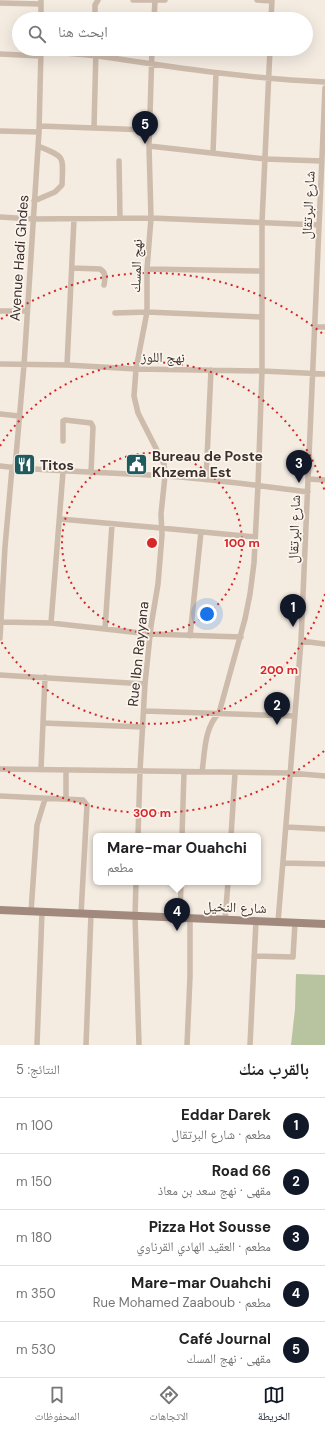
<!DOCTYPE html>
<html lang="ar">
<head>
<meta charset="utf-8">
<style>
  :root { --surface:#fff; --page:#f2f2f2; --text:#222; --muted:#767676; --line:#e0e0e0; --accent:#111827 }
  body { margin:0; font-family:"DM Sans","Noto Naskh Arabic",sans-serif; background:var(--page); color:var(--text); direction:rtl }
  .you { position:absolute; left:207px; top:614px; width:14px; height:14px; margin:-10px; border:3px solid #fff; border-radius:50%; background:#1a73e8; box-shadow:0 0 0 6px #1a73e833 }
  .badge { display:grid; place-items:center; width:26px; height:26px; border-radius:50%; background:var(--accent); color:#fff; font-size:13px; font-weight:700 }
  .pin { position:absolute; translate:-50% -33px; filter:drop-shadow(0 1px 2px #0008) }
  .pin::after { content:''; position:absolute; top:21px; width:14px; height:12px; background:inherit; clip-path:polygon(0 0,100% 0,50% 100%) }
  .popup { position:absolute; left:93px; top:833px; width:168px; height:52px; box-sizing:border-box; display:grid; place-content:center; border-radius:6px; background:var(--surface); filter:drop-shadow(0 1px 3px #0005); font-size:13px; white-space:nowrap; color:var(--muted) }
  .popup b { font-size:15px; color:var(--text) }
  .popup::after { content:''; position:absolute; left:50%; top:100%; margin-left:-8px; border:8px solid transparent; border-top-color:var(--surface) }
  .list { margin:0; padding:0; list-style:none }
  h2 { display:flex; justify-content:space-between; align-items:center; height:52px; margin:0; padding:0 16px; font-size:17px }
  h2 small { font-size:13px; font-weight:400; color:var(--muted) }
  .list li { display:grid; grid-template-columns:26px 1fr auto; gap:12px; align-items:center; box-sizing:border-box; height:56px; padding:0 16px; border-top:1px solid var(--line) }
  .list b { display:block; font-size:15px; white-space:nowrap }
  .list p { margin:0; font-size:13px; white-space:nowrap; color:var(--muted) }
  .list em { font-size:13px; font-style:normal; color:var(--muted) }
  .icon { flex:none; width:22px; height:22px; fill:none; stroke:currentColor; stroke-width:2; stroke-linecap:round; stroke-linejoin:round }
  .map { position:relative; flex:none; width:325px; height:1045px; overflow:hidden; direction:ltr }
  .search { position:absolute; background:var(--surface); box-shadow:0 4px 16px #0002; left:12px; right:12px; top:12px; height:44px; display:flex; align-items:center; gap:10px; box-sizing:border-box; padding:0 14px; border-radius:22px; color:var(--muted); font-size:15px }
  .sheet { height:332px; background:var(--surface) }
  nav { display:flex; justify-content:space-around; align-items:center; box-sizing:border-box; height:56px; border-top:1px solid var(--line); background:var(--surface); font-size:11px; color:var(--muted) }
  nav a { display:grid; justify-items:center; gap:2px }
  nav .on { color:var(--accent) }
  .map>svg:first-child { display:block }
  .green { fill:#b8c4a0 }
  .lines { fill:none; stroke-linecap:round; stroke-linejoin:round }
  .street { stroke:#cdbbac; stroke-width:5.5 }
  .secondary { stroke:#a18a7d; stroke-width:8 }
  .ring { fill:none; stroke:#d62828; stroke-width:2; stroke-dasharray:2 4 }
  .labels { text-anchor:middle; stroke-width:3.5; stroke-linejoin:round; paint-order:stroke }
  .street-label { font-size:14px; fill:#3b302b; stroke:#fbf5ee }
  .poi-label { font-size:14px; font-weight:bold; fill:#3b302b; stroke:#fbf5ee; text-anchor:start }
  .centre { fill:#d62828; stroke:#fbf5ee; stroke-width:2 }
  .ring-label { font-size:12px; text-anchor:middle; font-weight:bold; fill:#d62828; stroke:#fbf5ee; stroke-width:3.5; stroke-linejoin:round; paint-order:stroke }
</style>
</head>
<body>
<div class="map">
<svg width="325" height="1045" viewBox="0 0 325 1045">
  <rect width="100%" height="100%" fill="#f4ebe1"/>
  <path class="green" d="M296,974L325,975V1045H291L295,1009Z"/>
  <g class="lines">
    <path class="street" d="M133,0H165
      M257,0L272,1
      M0,3L41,4
      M41,19V0
      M95,19V5L98,0
      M154,19L155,0
      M271,19L272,0
      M41,50C60,53 79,54 98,56C174,67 249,79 325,82
      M0,54L41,56
      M39,126L149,130
      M94,128L96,49
      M0,131L39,132
      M149,146L265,159L322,161
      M213,153L216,73
      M119,161L120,217
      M34,201L55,192L62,185C63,155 66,158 38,146
      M0,217L33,219L151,218L319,225
      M72,268L100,269C107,273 105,279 104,285
      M147,269L261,271
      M0,311H27
      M115,313L147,312L261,317
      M315,327H325
      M0,364L67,365L136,369L262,371L325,374
      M67,365L74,219
      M0,414L19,416
      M63,441V421L65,420L91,423L93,427L91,473
      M0,466C55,472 110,472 165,476C213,479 260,486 308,492
      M15,468L24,365L39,132L41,49
      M308,479L325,480
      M206,480L211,370
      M60,519L161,528L255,537
      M0,622L51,623L150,634L241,637
      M51,623L63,472
      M105,629L112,524
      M190,636L201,532
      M0,638L5,547L12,468
      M301,641L325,644
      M0,675L145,684
      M144,711L295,716
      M43,723L143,727
      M0,769L290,773L325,776
      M41,769L45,677
      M66,770V799
      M202,772C205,752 204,728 219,713L245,619L250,594L254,563L258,485L262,371V222L270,49
      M0,796L83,800L87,805L81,914
      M286,827L325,829
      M138,836L140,771L145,684L151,626L158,584L162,535L161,514L165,476L164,464L138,413L134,396L136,369L147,312V269L151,218L149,146L152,49
      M182,836L184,772
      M231,836L235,773
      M283,863L325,864
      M136,882L135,916L139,1045
      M31,912L37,825L45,799
      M180,918L181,882
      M225,920L228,882
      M278,922L301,641L325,88
      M254,956L293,957L295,923
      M37,1045L42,912
      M86,1045L91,914
      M187,1045L190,977V918
      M250,1045L256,921"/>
    <path class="secondary" d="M0,910L325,924"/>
  </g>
  <g class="ring">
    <circle cx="152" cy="543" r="90"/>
    <path d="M325 594A180 180 0 0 1 0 640M0 446A180 180 0 0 1 325 492"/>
    <path d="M324 751A270 270 0 0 1 1 767M1 319A270 270 0 0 1 324 335"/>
  </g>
  <defs>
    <symbol id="civic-square" viewBox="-11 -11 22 22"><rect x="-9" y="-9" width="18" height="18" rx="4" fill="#1f5a5e" stroke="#fbf5ee"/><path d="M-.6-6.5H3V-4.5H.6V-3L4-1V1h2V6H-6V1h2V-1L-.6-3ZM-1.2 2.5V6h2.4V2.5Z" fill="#fff"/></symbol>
    <symbol id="restaurant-square" viewBox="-11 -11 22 22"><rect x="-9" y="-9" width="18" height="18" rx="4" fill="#1f5a5e" stroke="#fbf5ee"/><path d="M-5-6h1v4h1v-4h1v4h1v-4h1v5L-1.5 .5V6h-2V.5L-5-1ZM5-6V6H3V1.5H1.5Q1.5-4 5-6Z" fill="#fff"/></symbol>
  </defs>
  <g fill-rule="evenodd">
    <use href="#civic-square" x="124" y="452" width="25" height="25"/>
    <use href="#restaurant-square" x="12" y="452" width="25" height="25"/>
  </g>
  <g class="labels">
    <g class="street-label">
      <text transform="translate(308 205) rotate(-87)" y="5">شارع البرتقال</text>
      <text transform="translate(19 258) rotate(-86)" y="5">Avenue Hadi Ghdes</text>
      <text transform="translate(136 266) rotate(-88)" y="5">نهج المسك</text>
      <text transform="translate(163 357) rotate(1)" y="5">نهج اللوز</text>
      <text transform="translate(294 529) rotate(-88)" y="5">شارع البرتقال</text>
      <text transform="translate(138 654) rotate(-84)" y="5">Rue Ibn Rayyana</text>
      <text transform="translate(235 907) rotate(2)" y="5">شارع النخيل</text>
    </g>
    <g class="poi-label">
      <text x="152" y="461">Bureau de Poste<tspan x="152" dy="16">Khzema Est</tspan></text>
      <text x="40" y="470">Titos</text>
    </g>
  </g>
  <circle cx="152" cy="543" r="6" class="centre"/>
  <g class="ring-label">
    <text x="242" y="547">100 m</text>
    <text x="279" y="674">200 m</text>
    <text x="152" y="817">300 m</text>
  </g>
</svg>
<div class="you"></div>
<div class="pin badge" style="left:293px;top:627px">1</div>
<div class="pin badge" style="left:277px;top:725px">2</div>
<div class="pin badge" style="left:299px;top:483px">3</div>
<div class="pin badge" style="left:177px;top:931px">4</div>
<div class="popup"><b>Mare-mar Ouahchi</b>مطعم</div>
<div class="pin badge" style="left:145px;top:144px">5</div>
<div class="search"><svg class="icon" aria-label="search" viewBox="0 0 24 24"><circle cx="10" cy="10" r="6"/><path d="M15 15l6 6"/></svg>ابحث هنا</div>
</div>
<section class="sheet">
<h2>بالقرب منك<small>النتائج: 5</small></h2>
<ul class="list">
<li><span class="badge">1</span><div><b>Eddar Darek</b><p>مطعم · شارع البرتقال</p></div><em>100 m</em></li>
<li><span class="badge">2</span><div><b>Road 66</b><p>مقهى · نهج سعد بن معاذ</p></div><em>150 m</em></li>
<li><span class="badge">3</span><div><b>Pizza Hot Sousse</b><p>مطعم · العقيد الهادي القرناوي</p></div><em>180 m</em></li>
<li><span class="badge">4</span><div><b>Mare-mar Ouahchi</b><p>مطعم · Rue Mohamed Zaaboub</p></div><em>350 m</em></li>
<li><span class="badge">5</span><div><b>Café Journal</b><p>مقهى · نهج المسك</p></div><em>530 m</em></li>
</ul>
</section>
<nav>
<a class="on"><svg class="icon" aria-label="map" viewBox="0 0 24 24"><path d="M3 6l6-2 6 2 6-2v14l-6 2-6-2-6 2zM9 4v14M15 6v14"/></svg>الخريطة</a>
<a><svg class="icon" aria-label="directions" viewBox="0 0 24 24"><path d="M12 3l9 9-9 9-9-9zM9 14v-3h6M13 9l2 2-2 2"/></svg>الاتجاهات</a>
<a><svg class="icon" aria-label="saved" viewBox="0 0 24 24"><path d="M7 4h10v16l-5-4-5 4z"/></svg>المحفوظات</a>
</nav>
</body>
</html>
